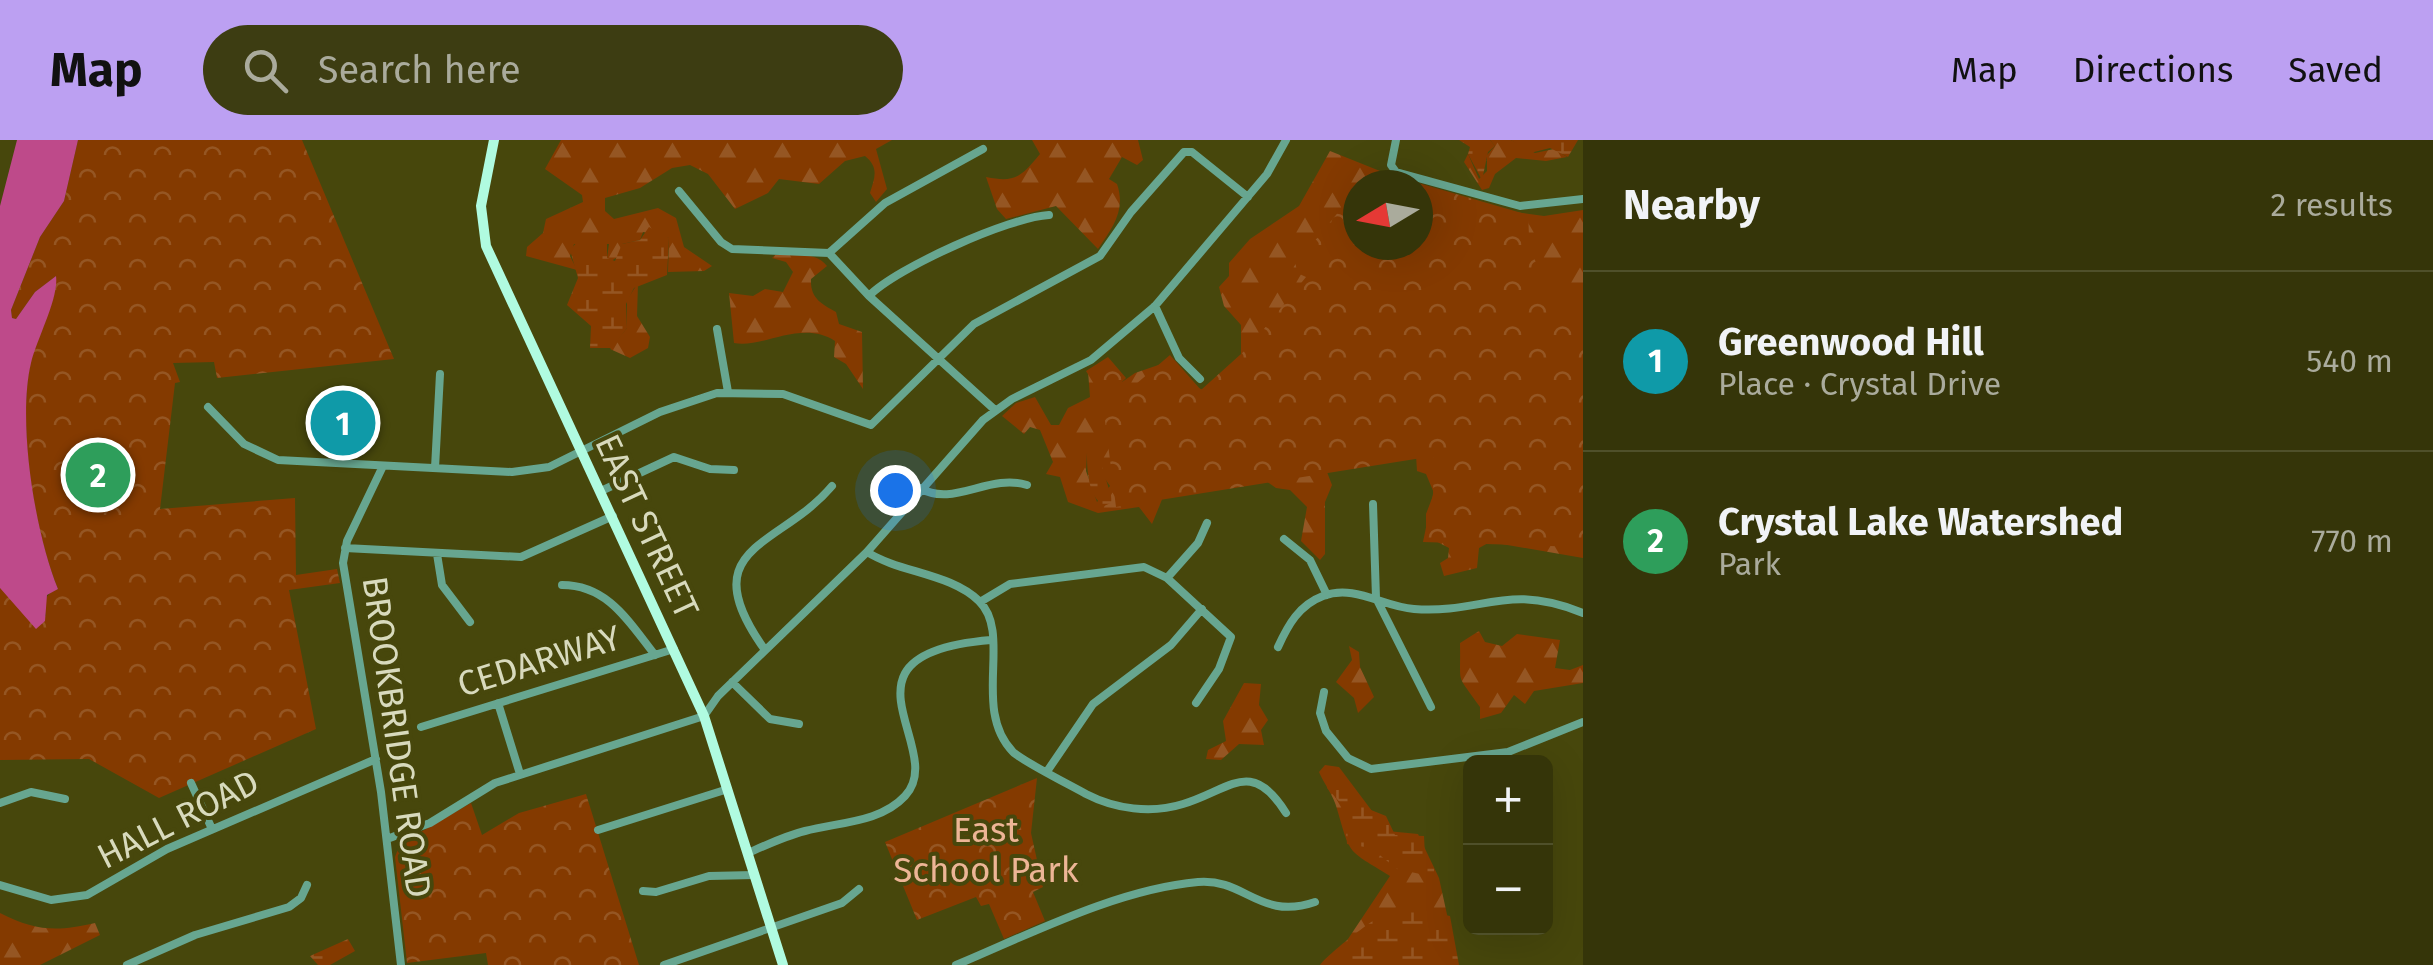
<!DOCTYPE html>
<html lang="en">
<head>
<meta charset="utf-8">
<style>
  :root { --surface:#353509; --page:#3d3d12; --text:#f1f3f6; --muted:#aaab9c; --line:#4f502a; --accent:#bca0f2 }
  body { margin:0; font-family:"Fira Sans",sans-serif; background:var(--page); color:var(--text) }
  .controls { position:absolute; right:30px; bottom:30px; display:grid; overflow:hidden; border-radius:15px; box-shadow:0 10px 40px #0002 }
  .controls button { width:90px; height:90px; display:grid; place-items:center; padding:0; border:0; border-bottom:2px solid var(--line); background:var(--surface); color:var(--text); font:50px sans-serif }
  .compass { position:absolute; left:1343px; top:30px; width:90px; height:90px; border-radius:50%; background:var(--surface); box-shadow:0 10px 40px #0002; rotate:260deg }
  .you { position:absolute; left:895px; top:350px; width:35px; height:35px; margin:-25px; border:8px solid #fff; border-radius:50%; background:#1a73e8; box-shadow:0 0 0 15px #1a73e833 }
  .badge { display:grid; place-items:center; width:65px; height:65px; border-radius:50%; background:var(--accent); color:#fff; font-size:32px; font-weight:700 }
  .pin { position:absolute; translate:-50% -50%; border:5px solid #fff; box-shadow:0 2px 10px #0006 }
  .list { margin:0; padding:0; list-style:none }
  h2 { display:flex; justify-content:space-between; align-items:center; height:130px; margin:0; padding:0 40px; font-size:42px }
  h2 small { font-size:32px; font-weight:400; color:var(--muted) }
  .list li { display:grid; grid-template-columns:65px 1fr auto; gap:30px; align-items:center; box-sizing:border-box; height:180px; padding:0 40px; border-top:2px solid var(--line) }
  .list b { display:block; font-size:38px; white-space:nowrap }
  .list p { margin:0; font-size:32px; white-space:nowrap; color:var(--muted) }
  .list em { font-size:32px; font-style:normal; color:var(--muted) }
  .icon { flex:none; width:55px; height:55px; fill:none; stroke:currentColor; stroke-width:2; stroke-linecap:round; stroke-linejoin:round }
  .map { position:relative; flex:none; width:1583px; height:825px; overflow:hidden }
  header { display:flex; align-items:center; gap:60px; box-sizing:border-box; height:140px; padding:0 50px; background:var(--accent); color:#111 }
  header strong { font-size:48px }
  nav { display:flex; gap:55px; margin-inline-start:auto; font-size:35px }
  .search { width:700px; height:90px; background:var(--page); display:flex; align-items:center; gap:25px; box-sizing:border-box; padding:0 35px; border-radius:55px; color:var(--muted); font-size:38px }
  main { display:flex }
  aside { flex:1; background:var(--surface) }
  .map>svg:first-child { display:block }
  .forest { fill:url(#forest-firs); fill-rule:evenodd }
  .wetland { fill:url(#wetland-marsh) }
  .park { fill:url(#park-crowns) }
  .water { fill:#be4a8a }
  .lines { fill:none; stroke-linecap:round; stroke-linejoin:round }
  .minor { stroke:#67a690; stroke-width:8 }
  .major { stroke:#b0fbe0; stroke-width:10 }
  .labels { text-anchor:middle; stroke-width:8; stroke-linejoin:round; paint-order:stroke }
  .street-label { font-size:35px; fill:#d8dabd; stroke:#47470c }
  .park-label { font-size:35px; fill:#edb596; stroke:#47470c }
</style>
</head>
<body>
<header>
<strong>Map</strong>
<div class="search"><svg class="icon" aria-label="search" viewBox="0 0 24 24"><circle cx="10" cy="10" r="6"/><path d="M15 15l6 6"/></svg>Search here</div>
<nav><a>Map</a><a>Directions</a><a>Saved</a></nav>
</header>
<main>
<div class="map">
<svg width="1583" height="825" viewBox="0 0 1583 825">
  <defs>
    <pattern id="forest-firs" width="22" height="20" patternUnits="userSpaceOnUse" patternTransform="scale(2.5)"><rect width="22" height="20" fill="#843a00"/><path d="M5 1l3.5 6h-7zM16 11l3.5 6h-7z" fill="#955623"/></pattern>
    <pattern id="wetland-marsh" width="20" height="14" patternUnits="userSpaceOnUse" patternTransform="scale(2.5)"><rect width="20" height="14" fill="#843a00"/><path d="M1 5h8M5 5V1M11 12h8M15 12V8" fill="none" stroke="#955623"/></pattern>
    <pattern id="park-crowns" width="20" height="18" patternUnits="userSpaceOnUse" patternTransform="scale(2.5)"><rect width="20" height="18" fill="#843a00"/><path d="M2 6a3 3 0 1 1 6 0M12 15a3 3 0 1 1 6 0" fill="none" stroke="#955623"/></pattern>
  </defs>
  <rect width="100%" height="100%" fill="#47470c"/>
  <path class="forest" d="M561,0H892L876,9L887,49L876,62L870,53C874,39 880,28 865,16L845,21L819,44L779,39L768,53L735,69L708,34L690,25L672,28L640,48L605,58V71L614,79L658,68L676,78L684,107L712,126L704,131L668,132L669,98L643,92L640,100L622,104L621,115L611,121L607,118L609,104H574L570,116L577,130L526,116L527,107L543,93L546,79L583,62L582,55L545,29Z
    M1032,0H1138L1143,20L1137,25L1122,17L1109,39L1117,44C1126,70 1113,87 1098,109L1056,66L1006,79L997,69L986,37C1015,43 1021,37 1040,14Z
    M1490,0H1511L1535,13L1554,9L1567,17L1546,21L1516,18L1495,34L1489,48L1482,50L1464,22L1468,14L1479,39L1487,31V15L1495,6Z
    M1330,11L1415,45H1358V105H1418L1508,71L1544,76L1583,70V418L1490,402L1479,408L1477,428L1444,436L1440,423L1448,418L1449,408L1426,396V374L1434,353L1426,334L1417,331L1416,315L1327,332L1332,345L1325,362V414L1320,420L1301,401L1307,367L1290,350L1276,348L1262,338L1163,357L1152,384L1139,367L1098,373L1068,362L1060,337L1046,334L1053,322L1040,290L1030,287L1024,294L1002,276L1016,263L1035,257L1051,285H1059L1068,268L1090,257L1088,231L1122,242L1135,233L1173,220L1198,248L1207,251L1241,217V185L1224,166L1219,147L1229,136V123L1250,99L1299,66ZM1087,313L1110,346L1097,362L1086,331Z
    M775,115C792,113 817,112 827,126L811,139C810,158 821,164 836,172L839,184L862,192L863,249L846,224L834,217L835,201C801,179 762,209 734,203L729,153L753,156L765,149L783,152L793,132L786,122L772,118Z
    M638,143L637,176L650,197L648,208L630,218L610,209L627,188V160Z
    M1479,491L1485,502L1502,506L1517,494L1560,500L1555,528L1570,530L1583,525V543L1534,551L1525,564L1514,555L1501,573L1480,579V567C1455,531 1461,548 1460,503Z
    M1349,506L1359,512L1360,527L1374,557L1358,573L1354,558L1336,542L1352,520Z
    M1244,543L1261,544L1259,565L1268,580L1261,590L1264,605L1239,604L1221,620L1206,619L1208,610L1226,601L1223,581Z
    M1325,625L1339,627L1387,691L1418,694L1439,738L1448,779L1334,820L1390,736C1347,709 1351,717 1337,669C1334,656 1324,644 1319,632Z
    M0,773C35,791 57,792 95,783L100,795L40,825H0Z"/>
  <path class="wetland" d="M1459,0H1490L1495,6L1488,12L1482,40L1468,14L1470,7Z
    M1511,0H1578L1568,17L1550,8L1530,13Z
    M649,87L669,98L667,135L634,148L626,164L627,188L612,208H590L591,186L567,165L578,138L570,110L577,102L607,103V118L615,121L622,104L640,100Z
    M1087,313L1098,314L1113,362L1104,366C1088,356 1087,331 1087,313Z
    M1330,634L1348,640L1366,668L1386,676L1395,695L1424,696L1425,716L1434,728V737L1397,729L1371,708L1347,704L1344,667L1327,648Z
    M1401,766L1450,776L1459,825H1320C1330,812 1384,769 1401,766Z
    M348,799L355,811L330,825H318L310,816Z"/>
  <path class="park" d="M78,0H302L394,219L217,238L214,222L173,223L180,242L175,243L160,369L295,358L296,435L337,429L340,443L289,450L316,589L159,658L89,619L0,620V448L46,476C43,463 44,454 58,449C34,390 18,288 30,225C36,198 57,163 56,136L35,152L16,179L12,178L11,170L40,97L64,61Z
    M1370,29L1529,75C1525,120 1548,152 1583,177V407L1423,402L1433,354L1434,316L1116,367L1102,257L1086,231L1108,217L1126,238L1118,246L1129,250L1170,215L1201,250L1251,205L1306,137L1291,130L1358,48V105H1418V45H1360Z
    M1037,638L1031,693L1043,747L1033,752L1045,781L1004,799L989,764L981,766L976,757L917,780L885,702Z
    M586,654L639,825H488L486,813L407,823L395,717L400,704L471,663L482,695L519,673Z"/>
  <path class="water" d="M17,0H78L64,61L40,97L11,170L12,178L16,179L35,152L56,136C59,158 37,198 31,223C17,282 35,393 58,449L47,455L45,481L36,489L0,448V66Z"/>
  <g class="lines">
    <path class="minor" d="M1396,0L1391,25L1396,32L1520,66L1583,59
      M679,51L721,102L732,109L829,113
      M829,113L869,156L995,270
      M829,113L885,63L983,9
      M869,156C896,128 1010,77 1049,75
      M1155,166L1179,218L1200,239
      M717,189L728,252
      M208,267L244,304L278,320L512,332L549,327L660,272L717,253L783,254L871,285L974,184L1100,116L1131,72L1184,12H1192L1248,57
      M383,326L347,401L343,423L381,652L401,825
      M435,328L440,234
      M920,348C953,368 989,333 1027,345
      M601,351L674,317L710,329L734,330
      M1373,364L1376,458L1431,567
      M1284,399L1310,420L1327,455
      M345,408L521,417L613,376
      M867,412C900,433 950,433 979,461C1013,494 971,569 1013,612C1022,621 1072,646 1086,654C1115,669 1151,674 1183,664C1230,650 1251,617 1286,673
      M437,414L442,445L470,482
      M1167,438L1198,403L1207,383
      M562,445C608,445 629,482 655,515
      M980,462L1010,444L1144,427L1167,438L1231,497L1219,529L1196,563
      M1278,507C1288,485 1299,465 1323,456C1355,444 1383,467 1414,469C1483,474 1506,442 1583,473
      M765,510C690,405 780,408 832,346
      M732,542L770,579L799,584
      M1324,552L1320,573L1326,591L1348,618L1371,629L1508,612L1583,582
      M498,563L520,634
      M421,587L674,509
      M1048,630L1093,564L1171,505L1202,469
      M191,643L212,689
      M0,663L31,652L65,659
      M598,690L728,649
      M387,699L430,683L495,643L704,576L718,556L867,412L983,280L1012,259L1091,220L1155,166L1267,34L1286,0
      M748,713C766,705 785,696 805,691C838,682 880,683 905,656C950,609 822,514 991,500
      M0,745L51,760L87,755L167,709L376,619
      M643,751L656,752L709,736L754,735
      M127,825L195,795L289,767L301,758L307,745
      M664,825L842,763L859,749
      M956,825C1030,794 1118,749 1198,742C1245,738 1260,781 1315,762"/>
    <path class="major" d="M494,0L481,66L486,106L704,576L783,825"/>
  </g>
  <g class="labels">
    <g class="street-label">
      <text transform="translate(647 386) rotate(65)" y="12">EAST STREET</text>
      <text transform="translate(539 521) rotate(-17)" y="12">CEDARWAY</text>
      <text transform="translate(397 597) rotate(82)" y="12">BROOKBRIDGE ROAD</text>
      <text transform="translate(178 679) rotate(-27)" y="12">HALL ROAD</text>
    </g>
    <g class="park-label">
      <text x="986" y="702">East<tspan x="986" dy="40">School Park</tspan></text>
    </g>
  </g>
</svg>
<div class="controls">
<button>+</button>
<button>−</button>
</div>
<svg class="compass" viewBox="-18 -18 36 36"><path d="M0-13l5 13h-10z" fill="#e53935"/><path d="M0 13l5-13h-10z" fill="#aaab9c"/></svg>
<div class="you"></div>
<div class="pin badge" style="left:343px;top:283px;background:#0f9aa8">1</div>
<div class="pin badge" style="left:98px;top:335px;background:#2e9e5b">2</div>
</div>
<aside>
<h2>Nearby<small>2 results</small></h2>
<ul class="list">
<li><span class="badge" style="background:#0f9aa8">1</span><div><b>Greenwood Hill</b><p>Place · Crystal Drive</p></div><em>540 m</em></li>
<li><span class="badge" style="background:#2e9e5b">2</span><div><b>Crystal Lake Watershed</b><p>Park</p></div><em>770 m</em></li>
</ul>
</aside>
</main>
</body>
</html>
